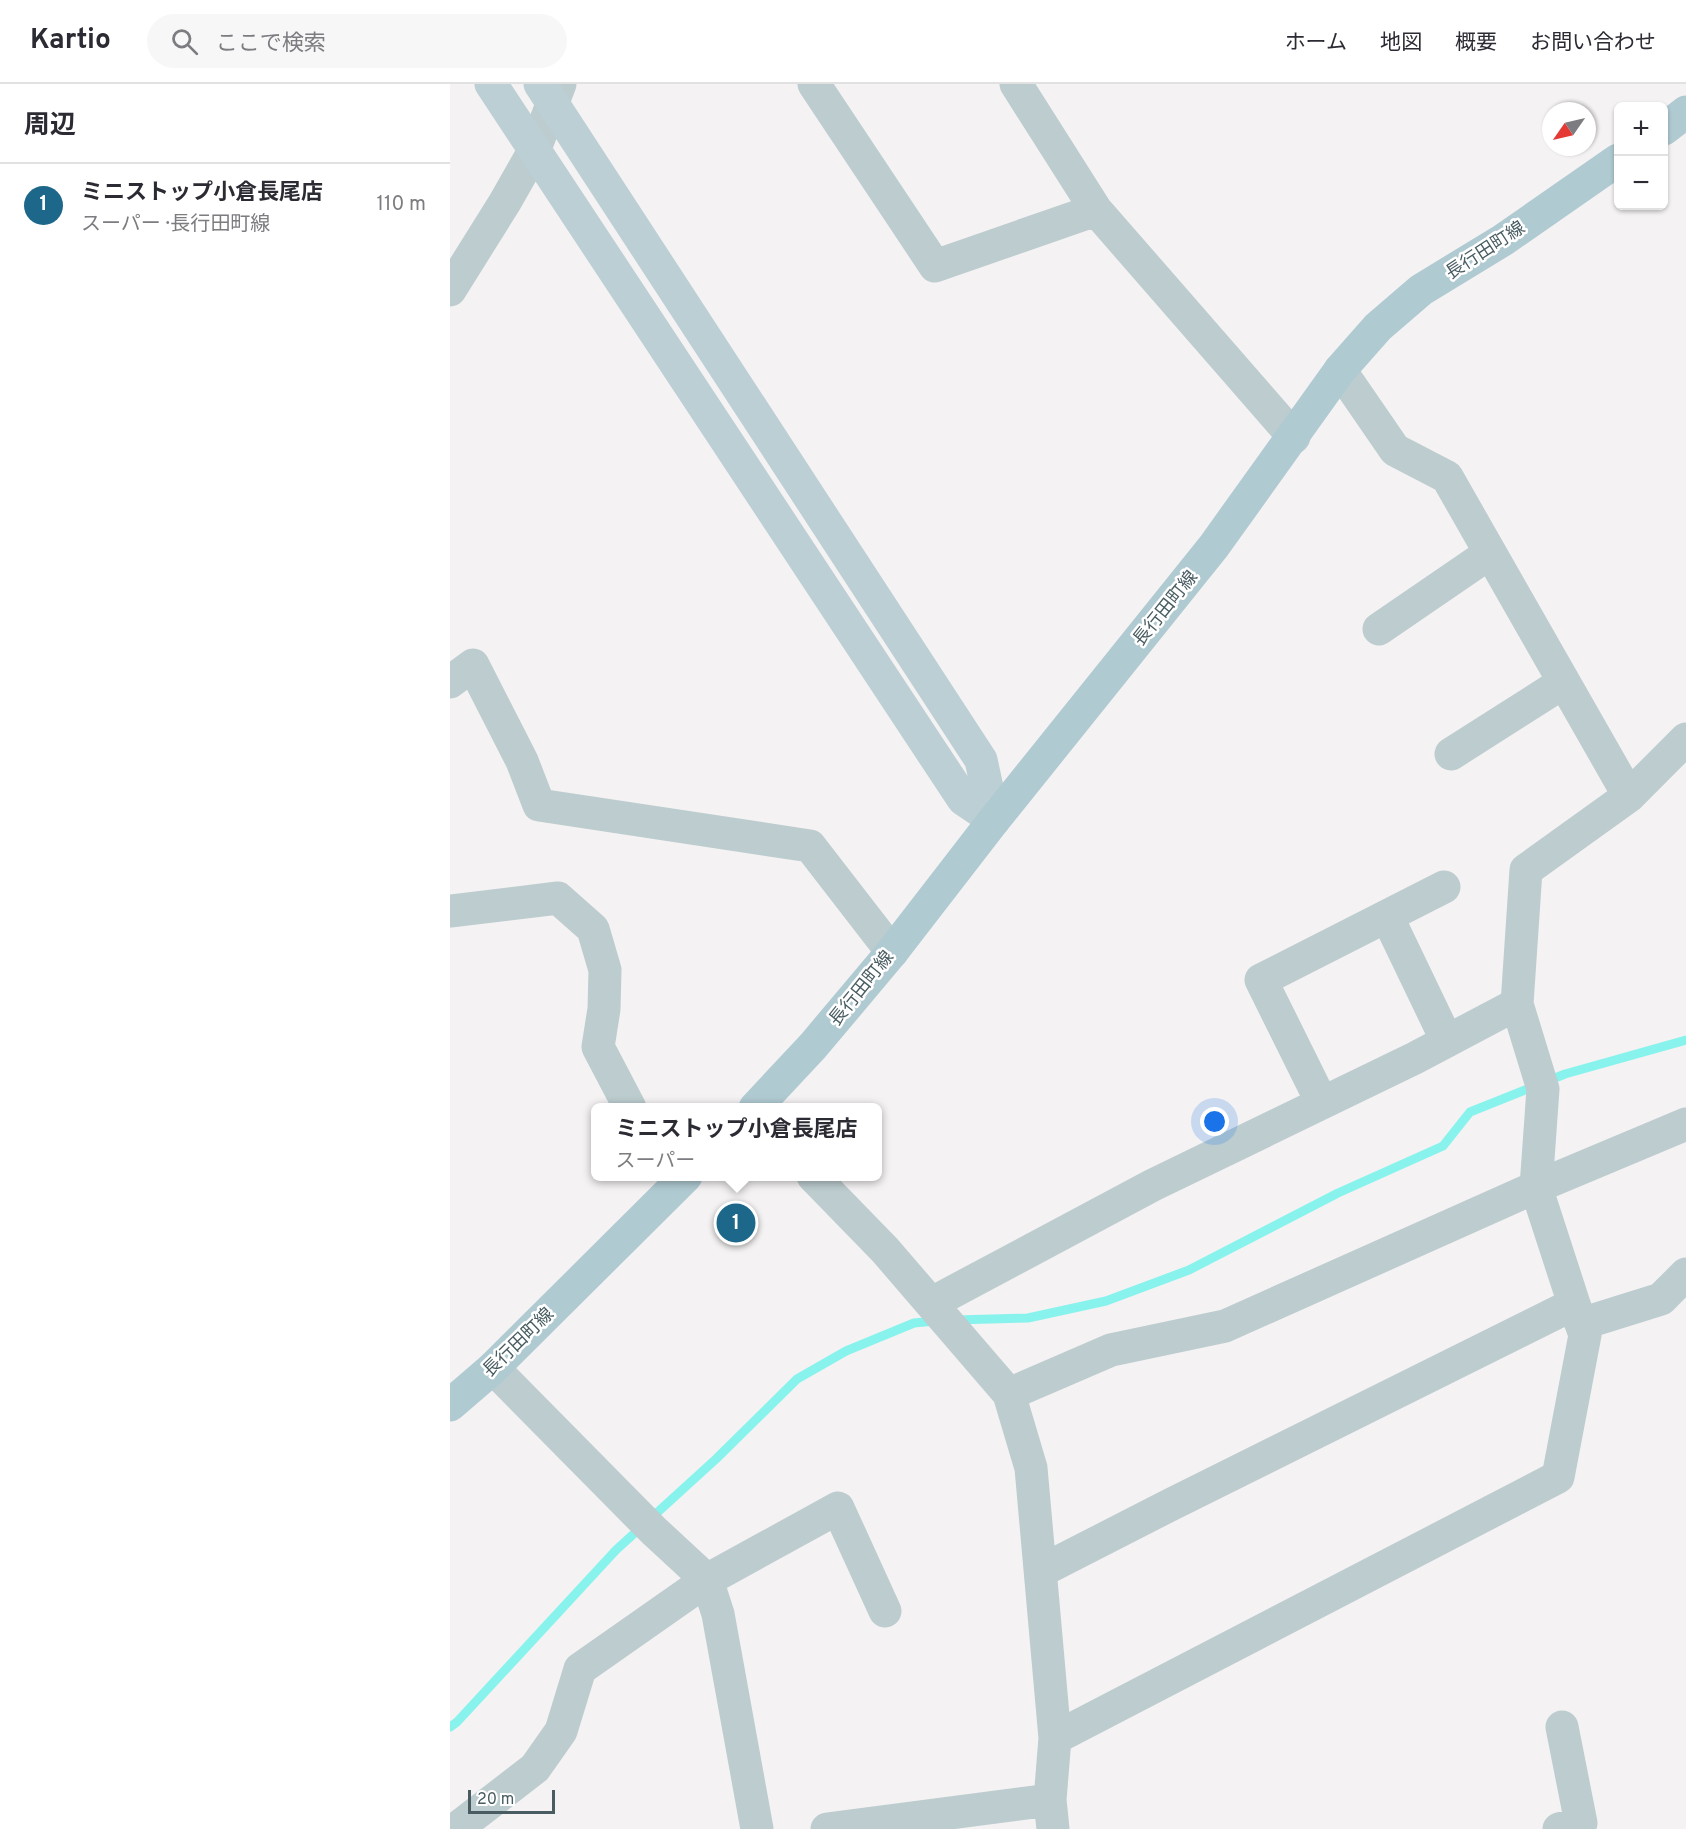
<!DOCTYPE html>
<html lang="ja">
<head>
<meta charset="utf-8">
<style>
  :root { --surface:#fff; --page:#f7f7f7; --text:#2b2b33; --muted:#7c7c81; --line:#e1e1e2; --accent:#1d678a }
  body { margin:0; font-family:Overpass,"Noto Sans JP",sans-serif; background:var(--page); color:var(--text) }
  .controls { position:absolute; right:18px; top:18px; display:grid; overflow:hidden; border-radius:9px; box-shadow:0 2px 4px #0004 }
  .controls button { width:54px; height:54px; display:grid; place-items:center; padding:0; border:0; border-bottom:2px solid var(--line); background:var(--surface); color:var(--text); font:30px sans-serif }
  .compass { position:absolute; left:1092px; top:18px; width:54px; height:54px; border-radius:50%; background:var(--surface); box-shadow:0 2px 4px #0004; rotate:236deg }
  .scale { position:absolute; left:18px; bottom:15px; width:87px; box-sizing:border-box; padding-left:6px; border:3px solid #485c61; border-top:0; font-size:16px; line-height:21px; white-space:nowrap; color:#485c61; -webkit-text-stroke:4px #fff; paint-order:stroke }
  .you { position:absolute; left:765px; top:1038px; width:21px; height:21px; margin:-15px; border:4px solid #fff; border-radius:50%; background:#1a73e8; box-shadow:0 0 0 9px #1a73e833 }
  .badge { display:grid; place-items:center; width:39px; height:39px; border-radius:50%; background:var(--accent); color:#fff; font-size:20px; font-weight:700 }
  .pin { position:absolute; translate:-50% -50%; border:3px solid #fff; box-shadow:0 2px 6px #0006 }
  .popup { position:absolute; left:141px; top:1019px; width:291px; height:78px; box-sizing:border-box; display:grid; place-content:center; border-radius:9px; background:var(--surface); filter:drop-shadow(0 2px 4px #0005); font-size:20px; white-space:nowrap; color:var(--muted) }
  .popup b { font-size:22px; color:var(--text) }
  .popup::after { content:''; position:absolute; left:50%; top:100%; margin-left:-12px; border:12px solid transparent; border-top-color:var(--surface) }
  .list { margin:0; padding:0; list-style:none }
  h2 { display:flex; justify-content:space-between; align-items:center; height:78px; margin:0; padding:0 24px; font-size:26px }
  h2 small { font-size:20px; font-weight:400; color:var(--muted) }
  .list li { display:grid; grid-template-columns:39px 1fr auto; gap:18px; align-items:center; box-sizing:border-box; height:84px; padding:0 24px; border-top:2px solid var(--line) }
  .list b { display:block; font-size:22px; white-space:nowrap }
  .list p { margin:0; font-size:20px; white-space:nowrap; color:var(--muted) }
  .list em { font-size:20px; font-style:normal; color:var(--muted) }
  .icon { flex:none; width:33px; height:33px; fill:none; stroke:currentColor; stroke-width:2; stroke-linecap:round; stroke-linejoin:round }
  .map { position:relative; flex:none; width:1236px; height:1745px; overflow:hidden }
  header { display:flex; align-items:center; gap:36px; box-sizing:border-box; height:84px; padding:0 30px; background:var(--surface); border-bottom:2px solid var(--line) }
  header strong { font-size:28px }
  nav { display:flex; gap:33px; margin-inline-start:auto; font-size:21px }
  .search { width:420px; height:54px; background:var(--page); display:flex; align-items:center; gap:15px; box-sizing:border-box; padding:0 21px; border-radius:33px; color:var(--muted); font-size:22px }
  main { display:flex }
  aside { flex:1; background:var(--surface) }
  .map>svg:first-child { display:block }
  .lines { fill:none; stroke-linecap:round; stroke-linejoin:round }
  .stream { stroke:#88f3ec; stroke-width:9 }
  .street { stroke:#bccccf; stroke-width:33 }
  .secondary { stroke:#bccfd4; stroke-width:33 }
  .primary { stroke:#b0cad2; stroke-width:33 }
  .labels { text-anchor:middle; stroke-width:5; stroke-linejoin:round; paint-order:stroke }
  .street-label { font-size:18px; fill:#485c61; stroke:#fff }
</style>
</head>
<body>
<header>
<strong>Kartio</strong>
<div class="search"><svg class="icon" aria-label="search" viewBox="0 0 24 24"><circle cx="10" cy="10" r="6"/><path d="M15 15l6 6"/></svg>ここで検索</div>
<nav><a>ホーム</a><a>地図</a><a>概要</a><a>お問い合わせ</a></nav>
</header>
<main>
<aside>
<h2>周辺<small></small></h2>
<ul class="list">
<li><span class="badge">1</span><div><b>ミニストップ小倉長尾店</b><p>スーパー · 長行田町線</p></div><em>110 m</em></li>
</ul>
</aside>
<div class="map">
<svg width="1236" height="1745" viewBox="0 0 1236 1745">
  <rect width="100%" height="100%" fill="#f4f2f2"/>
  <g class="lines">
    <path class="stream" d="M505,1236L578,1234L656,1217L739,1186L888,1109L993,1062L1020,1028L1115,990L1236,956
      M0,1643L7,1638L166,1466L266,1375L347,1295L396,1267L464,1239L485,1237"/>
    <path class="street" d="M364,0L485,182L646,126
      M566,0L646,126L844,353
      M0,206L55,118L84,67L110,0
      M890,286L945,366L997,393L1179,712
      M929,545L1040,469
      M0,598L23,581L72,677L89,721L360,762L442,868
      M1001,670L1114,598
      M0,827L108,814L143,845L155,886L154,925L148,963L180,1024
      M937,832L997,957
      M1067,920L1093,1005L1086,1103L1236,1040
      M872,1019L811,896L994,803
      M363,1092L435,1166L559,1310L581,1384L605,1654L600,1716L603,1745
      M482,1219L703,1101L965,974L1067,920L1076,786L1179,712L1236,655
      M1131,1240L1211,1215L1236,1190
      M43,1284L204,1447L257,1496L268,1530L307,1745
      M559,1310L661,1266L775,1242L1086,1103L1124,1220
      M591,1487L720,1421L1124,1220L1135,1251L1108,1393L605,1654
      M6,1745L85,1684L111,1647L130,1585L257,1496L388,1424L435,1527
      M377,1745L600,1716
      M1109,1745L1131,1739L1112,1643"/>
    <path class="secondary" d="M41,0L513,715L544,736
      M90,0L531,676L544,736"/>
    <path class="primary" d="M1214,45L1236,28
      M305,1024L363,962L442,868L544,736L764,462L890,286L928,243L971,206L1053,156L1168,76
      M0,1321L43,1284L236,1092"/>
  </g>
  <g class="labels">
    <g class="street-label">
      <text transform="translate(1035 166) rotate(-33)" y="6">長行田町線</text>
      <text transform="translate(715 524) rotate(-51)" y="6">長行田町線</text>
      <text transform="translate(411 904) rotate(-51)" y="6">長行田町線</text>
      <text transform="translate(68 1258) rotate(-44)" y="6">長行田町線</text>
    </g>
  </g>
</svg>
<div class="controls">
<button>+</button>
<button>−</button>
</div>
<svg class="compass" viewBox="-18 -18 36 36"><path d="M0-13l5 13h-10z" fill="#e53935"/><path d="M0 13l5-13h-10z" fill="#7c7c81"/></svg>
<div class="scale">20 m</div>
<div class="you"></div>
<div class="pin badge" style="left:286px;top:1139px">1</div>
<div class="popup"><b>ミニストップ小倉長尾店</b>スーパー</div>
</div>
</main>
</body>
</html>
